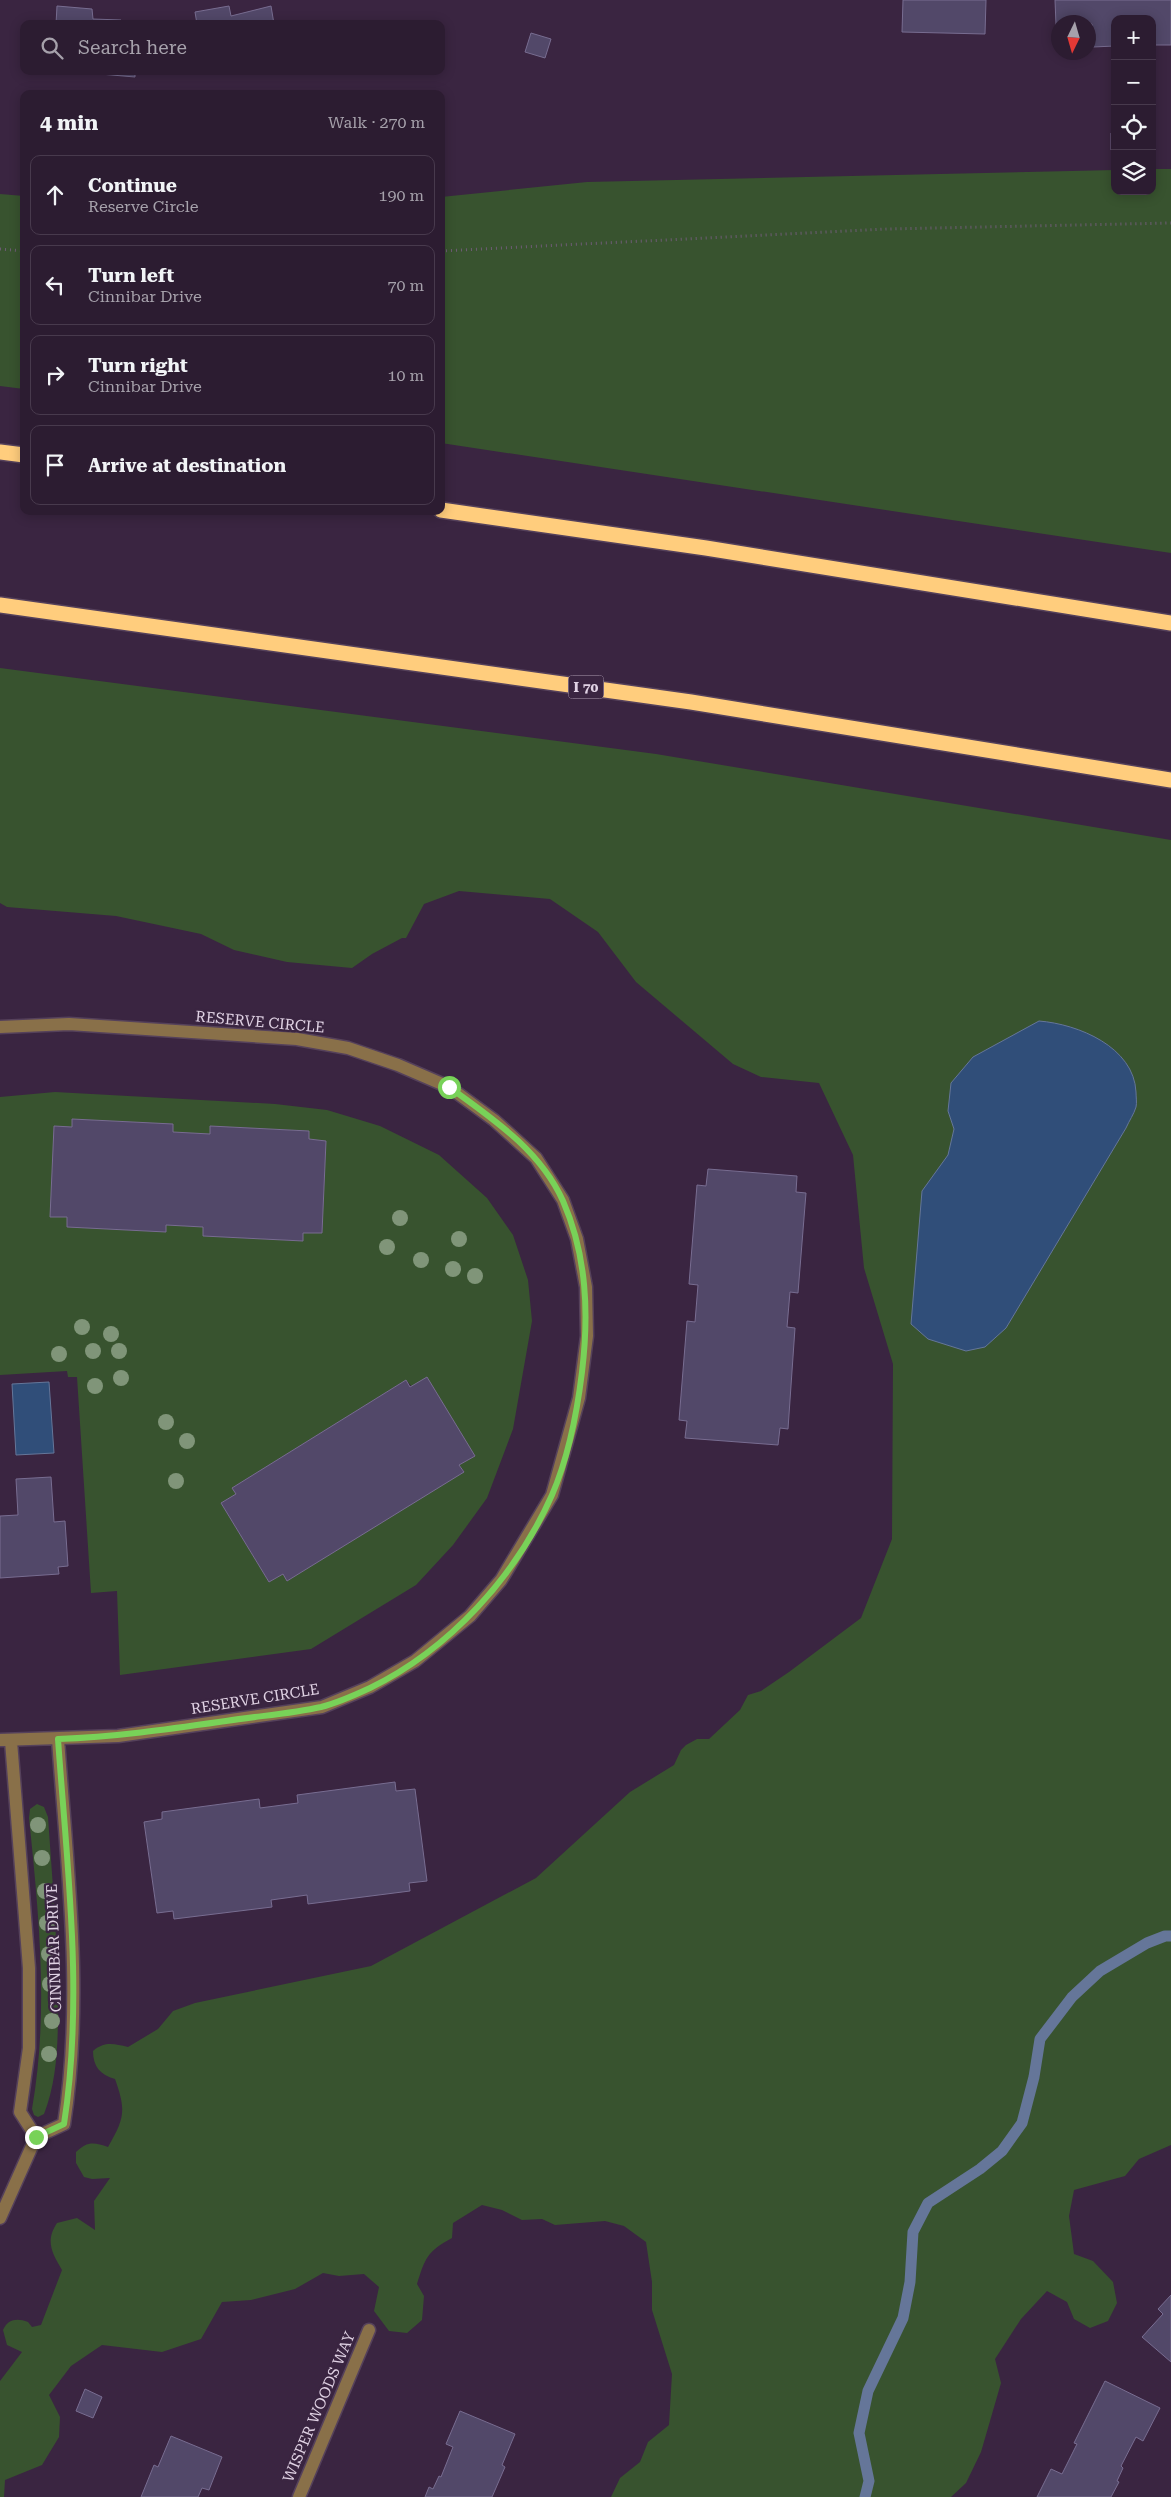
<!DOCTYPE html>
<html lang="en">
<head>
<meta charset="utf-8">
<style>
  :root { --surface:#2c1c31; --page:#38293d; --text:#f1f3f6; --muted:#a6a1ab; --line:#483a4d }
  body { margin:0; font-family:"Roboto Serif",serif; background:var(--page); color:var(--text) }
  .controls { position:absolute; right:15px; top:15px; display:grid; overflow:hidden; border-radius:10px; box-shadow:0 2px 12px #0003 }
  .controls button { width:45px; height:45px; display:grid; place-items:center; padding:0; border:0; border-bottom:1px solid var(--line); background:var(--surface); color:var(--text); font:25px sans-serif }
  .compass { position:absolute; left:1051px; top:15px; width:45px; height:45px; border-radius:50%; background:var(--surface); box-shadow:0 2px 12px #0003; rotate:185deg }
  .stop { position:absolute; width:15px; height:15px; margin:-11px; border:4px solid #78d258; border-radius:50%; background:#fff }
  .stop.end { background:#78d258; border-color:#fff; box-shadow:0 1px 5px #0008 }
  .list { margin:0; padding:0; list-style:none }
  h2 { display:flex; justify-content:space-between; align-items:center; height:65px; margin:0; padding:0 20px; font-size:21px }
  h2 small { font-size:16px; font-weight:400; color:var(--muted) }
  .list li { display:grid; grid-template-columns:32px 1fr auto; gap:15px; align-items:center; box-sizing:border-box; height:80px; margin:0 10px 10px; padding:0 10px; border:1px solid var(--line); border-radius:10px }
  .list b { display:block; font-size:19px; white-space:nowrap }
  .list p { margin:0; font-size:16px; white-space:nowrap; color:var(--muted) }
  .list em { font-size:16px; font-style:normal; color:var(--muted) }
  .icon { flex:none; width:28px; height:28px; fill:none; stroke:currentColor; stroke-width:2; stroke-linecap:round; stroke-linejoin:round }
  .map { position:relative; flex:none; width:1171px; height:2497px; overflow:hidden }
  .search { position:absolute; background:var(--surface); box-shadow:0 2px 12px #0003; left:20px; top:20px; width:425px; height:55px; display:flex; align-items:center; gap:12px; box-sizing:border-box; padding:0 18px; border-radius:10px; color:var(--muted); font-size:19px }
  .panel { position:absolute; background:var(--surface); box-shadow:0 2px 12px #0003; left:20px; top:90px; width:425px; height:425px; border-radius:10px }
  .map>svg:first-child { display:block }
  .green { fill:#38532f; fill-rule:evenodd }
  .water { fill:#304e79; stroke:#657699 }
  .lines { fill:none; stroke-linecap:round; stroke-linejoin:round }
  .stream { stroke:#657699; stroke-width:11 }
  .building { fill:#524869; stroke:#786d91 }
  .minor-casing { stroke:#55415b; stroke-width:15 }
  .highway-casing { stroke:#55415b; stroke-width:18 }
  .path { stroke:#6e5c75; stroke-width:3; stroke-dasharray:1 4; stroke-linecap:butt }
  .minor { stroke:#897049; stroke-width:12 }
  .highway { stroke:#ffcd7d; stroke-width:15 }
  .tree { fill:#809579 }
  .route { stroke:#78d258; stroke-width:6 }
  .labels { text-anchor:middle; stroke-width:4.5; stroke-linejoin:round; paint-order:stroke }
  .shield { fill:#3a2541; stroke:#ae9eb3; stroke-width:1 }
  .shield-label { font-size:14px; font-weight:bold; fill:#e0d2e4 }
  .street-label { font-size:15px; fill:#e0d2e4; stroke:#3a2541 }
</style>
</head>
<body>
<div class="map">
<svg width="1171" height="2497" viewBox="0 0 1171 2497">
  <rect width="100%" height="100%" fill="#3a2541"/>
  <path class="green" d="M1152,169H1171V553L441,443V197L587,182L1115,170V191H1152Z
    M0,194L24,196V389L0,386Z
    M0,668L656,754L1171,840V2145L1139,2159L1125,2176L1074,2190L1069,2216L1074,2254L1093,2261L1113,2282L1117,2303L1108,2321L1090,2328L1074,2319L1067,2302L1047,2291L1021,2319L995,2359L1001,2383L981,2452L966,2483L951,2497H611L620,2478L640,2462L648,2442L669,2425L672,2374L652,2310V2282L646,2242L624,2226L605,2221L555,2225L542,2219L522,2220L502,2210L482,2205L453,2223L452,2238C427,2251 425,2259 417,2284L424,2296L422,2320L407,2333L389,2331L374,2311L379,2287L364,2274L339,2276L323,2273L295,2289L251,2300L222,2302L201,2339L162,2352L102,2345L71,2366L49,2395L60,2417L59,2437L42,2465L5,2480L4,2497H0V2381L22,2352L7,2345L3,2330C8,2319 17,2318 28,2322L32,2327L41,2325L62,2270C52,2253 45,2241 57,2223L77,2218L95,2230L94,2201L110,2178L92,2179L84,2177L76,2163V2152C87,2141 94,2142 108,2147C125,2118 126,2110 115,2079C100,2075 93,2066 93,2051C105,2041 114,2044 128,2047L158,2029L173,2011L195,2003L371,1966L536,1878L630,1792L674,1765L681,1750L686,1745L697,1739H709L740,1710L748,1695L761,1691L789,1672L861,1618L892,1539L893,1364L864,1268L853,1155L819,1083L761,1077L733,1064L636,982L598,932L550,899L459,891L424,904L406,938H402L372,954L352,968L287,962L234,950L201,934L116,916L7,907L0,903Z
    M55,1092L275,1104L327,1110L380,1126L439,1155L487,1198L513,1235L528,1280L532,1321L513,1429L487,1498L453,1545L416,1585L311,1649L120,1675L117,1591L91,1593L77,1377H68L67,1371L0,1375V1097ZM72,1119L173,1124V1132L210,1134V1126L309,1131V1139L326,1141L322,1233H303L302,1241L203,1236V1227L166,1225V1232L67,1227V1217L50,1216L54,1126L72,1127ZM406,1380L475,1456L459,1465L464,1471L287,1581L283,1574L269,1582L221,1503L236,1494L232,1488Z
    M37,1804L44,1807L48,1817C52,1875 57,1934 58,1993C58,2032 59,2076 44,2114L38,2117L34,2115L32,2109C49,2012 39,1916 29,1818L30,1809Z"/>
  <path class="water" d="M1039,1021C1078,1024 1134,1047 1136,1092C1136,1097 1137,1103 1136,1107C1134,1114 1129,1121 1126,1128L1006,1328L985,1347L966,1351L928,1339L911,1324L922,1191L948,1155L954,1129L948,1111L951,1083L973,1057Z
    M49,1382L54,1453L16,1455L12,1384Z"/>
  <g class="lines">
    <path class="stream" d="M865,2497L869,2481L859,2433L868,2391L903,2318L910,2282L913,2232L928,2203L980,2169L1002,2151L1022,2123L1034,2077L1040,2039L1072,1997L1100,1971L1147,1943L1165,1936H1171"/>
  </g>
  <path class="building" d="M903,0H986L985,34L902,32Z
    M1055,0H1171V45H1152V19H1115V46L1093,47L1092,24L1058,22V25H1056Z
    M57,6L92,9L93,19L121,20V23L132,24H56Z
    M229,6L231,16L271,6L274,24H197L195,12Z
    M531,33L551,39L545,58L525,52Z
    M65,71H135V77Z
    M1111,133H1115V149L1111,150Z
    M72,1119L173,1124V1132L210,1134V1126L309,1131V1139L326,1141L322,1233H303V1241L203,1236V1227L166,1225V1232L67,1227V1217H50L54,1126L72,1127Z
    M708,1169L797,1176L796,1192L806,1193L798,1293L790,1292L787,1327L795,1328L788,1429L780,1428L778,1445L685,1438L687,1421L679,1420L687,1321L695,1322L698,1285L689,1284L697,1185L706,1186Z
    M427,1377L475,1456L459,1465L464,1472L287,1581L283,1574L269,1582L221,1503L236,1494L232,1488L406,1380L410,1387Z
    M51,1477L54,1522L65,1521L68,1566L58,1567L59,1574L0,1578V1516L18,1515L16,1479Z
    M395,1782L396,1791L415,1789L427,1881L409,1883L410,1891L308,1904L307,1895L271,1900L272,1907L174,1919L173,1911L157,1913L144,1822L162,1819V1812L259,1799L260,1808L298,1803L297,1795Z
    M1171,2295V2362L1142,2337L1163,2314L1158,2309Z
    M1105,2381L1160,2408L1143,2441L1136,2437L1121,2466L1123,2468L1117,2481L1119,2482L1111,2497H1037L1051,2469L1062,2474L1077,2444L1074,2443Z
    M85,2389L102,2397L93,2418L76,2411Z
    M460,2411L515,2434L502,2465L505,2467L492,2497H425L429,2487L433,2489L439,2476L441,2477L453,2447L446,2444Z
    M171,2436L222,2457L209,2490L202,2488L198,2497H141L154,2465L158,2467Z"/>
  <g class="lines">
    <defs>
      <path id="minor" d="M0,1027L69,1024L297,1039L348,1048L398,1065L449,1087L494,1120L536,1158L563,1200L577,1239L586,1287L587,1336L579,1398L552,1495L501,1580L470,1616L415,1661L370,1687L322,1707L118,1736L0,1740
        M11,1741L29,1968V2048L20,2112L36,2137
        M0,2218L36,2137L64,2124C84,1996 67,1867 58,1739
        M299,2497L369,2330"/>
      <path id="highway" d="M0,452L24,455
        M441,510L706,548L1171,623
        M0,605L691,702L1171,780"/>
    </defs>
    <use href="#minor" class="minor-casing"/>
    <use href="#highway" class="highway-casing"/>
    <path class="path" d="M0,249L24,251
      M441,251L888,229L1171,223"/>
    <use href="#minor" class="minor"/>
    <use href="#highway" class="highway"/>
  </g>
  <g class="tree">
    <circle cx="400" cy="1218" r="8"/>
    <circle cx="459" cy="1239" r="8"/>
    <circle cx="387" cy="1247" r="8"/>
    <circle cx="421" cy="1260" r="8"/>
    <circle cx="453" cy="1269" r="8"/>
    <circle cx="475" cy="1276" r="8"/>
    <circle cx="82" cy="1327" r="8"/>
    <circle cx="111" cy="1334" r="8"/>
    <circle cx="93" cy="1351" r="8"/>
    <circle cx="119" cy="1351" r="8"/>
    <circle cx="59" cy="1354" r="8"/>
    <circle cx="121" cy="1378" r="8"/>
    <circle cx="95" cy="1386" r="8"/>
    <circle cx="166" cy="1422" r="8"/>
    <circle cx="187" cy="1441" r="8"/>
    <circle cx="176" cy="1481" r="8"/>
    <circle cx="38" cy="1825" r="8"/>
    <circle cx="42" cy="1858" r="8"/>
    <circle cx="45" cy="1891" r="8"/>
    <circle cx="47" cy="1923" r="8"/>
    <circle cx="49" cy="1954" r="8"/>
    <circle cx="50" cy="1984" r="8"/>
    <circle cx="52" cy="2021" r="8"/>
    <circle cx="49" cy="2054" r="8"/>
  </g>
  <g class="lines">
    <path class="route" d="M36,2137L64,2124C84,1996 67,1867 58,1739C115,1737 170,1729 226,1721C257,1716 290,1714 321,1707C337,1703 355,1695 370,1688C450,1649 516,1576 552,1495C568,1458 577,1413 582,1372C589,1314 587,1256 563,1201C540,1150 493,1119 449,1087"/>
  </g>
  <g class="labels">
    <rect class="shield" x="568.5" y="675.5" width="35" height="23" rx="4"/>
    <g class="shield-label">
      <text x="586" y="692">I 70</text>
    </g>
    <g class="street-label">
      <text transform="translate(260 1022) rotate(5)" y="5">RESERVE CIRCLE</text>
      <text transform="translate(255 1699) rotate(-9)" y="5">RESERVE CIRCLE</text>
      <text transform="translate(54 1948) rotate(-92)" y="5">CINNIBAR DRIVE</text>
      <text transform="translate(319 2407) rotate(-67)" y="5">WISPER WOODS WAY</text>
    </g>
  </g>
</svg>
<div class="controls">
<button>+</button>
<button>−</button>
<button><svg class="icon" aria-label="locate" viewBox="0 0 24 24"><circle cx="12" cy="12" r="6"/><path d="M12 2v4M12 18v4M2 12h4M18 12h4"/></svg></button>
<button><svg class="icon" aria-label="layers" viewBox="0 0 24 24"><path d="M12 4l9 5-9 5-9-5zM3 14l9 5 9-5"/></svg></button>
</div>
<svg class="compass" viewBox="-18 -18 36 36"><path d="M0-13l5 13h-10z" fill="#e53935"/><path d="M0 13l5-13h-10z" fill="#a6a1ab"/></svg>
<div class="stop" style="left:449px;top:1087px"></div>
<div class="stop end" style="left:36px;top:2137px"></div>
<div class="search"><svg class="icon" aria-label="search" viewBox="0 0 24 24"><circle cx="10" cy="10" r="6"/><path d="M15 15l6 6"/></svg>Search here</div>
<section class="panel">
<h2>4 min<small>Walk · 270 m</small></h2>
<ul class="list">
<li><svg class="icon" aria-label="ahead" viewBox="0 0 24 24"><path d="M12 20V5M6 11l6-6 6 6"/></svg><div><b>Continue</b><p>Reserve Circle</p></div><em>190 m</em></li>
<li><svg class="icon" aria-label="left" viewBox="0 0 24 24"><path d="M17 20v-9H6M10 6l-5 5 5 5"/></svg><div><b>Turn left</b><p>Cinnibar Drive</p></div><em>70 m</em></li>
<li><svg class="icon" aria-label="right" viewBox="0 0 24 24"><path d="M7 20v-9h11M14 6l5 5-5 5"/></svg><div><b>Turn right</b><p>Cinnibar Drive</p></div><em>10 m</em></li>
<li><svg class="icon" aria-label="arrive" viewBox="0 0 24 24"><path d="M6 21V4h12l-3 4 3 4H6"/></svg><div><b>Arrive at destination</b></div></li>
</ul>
</section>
</div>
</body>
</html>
